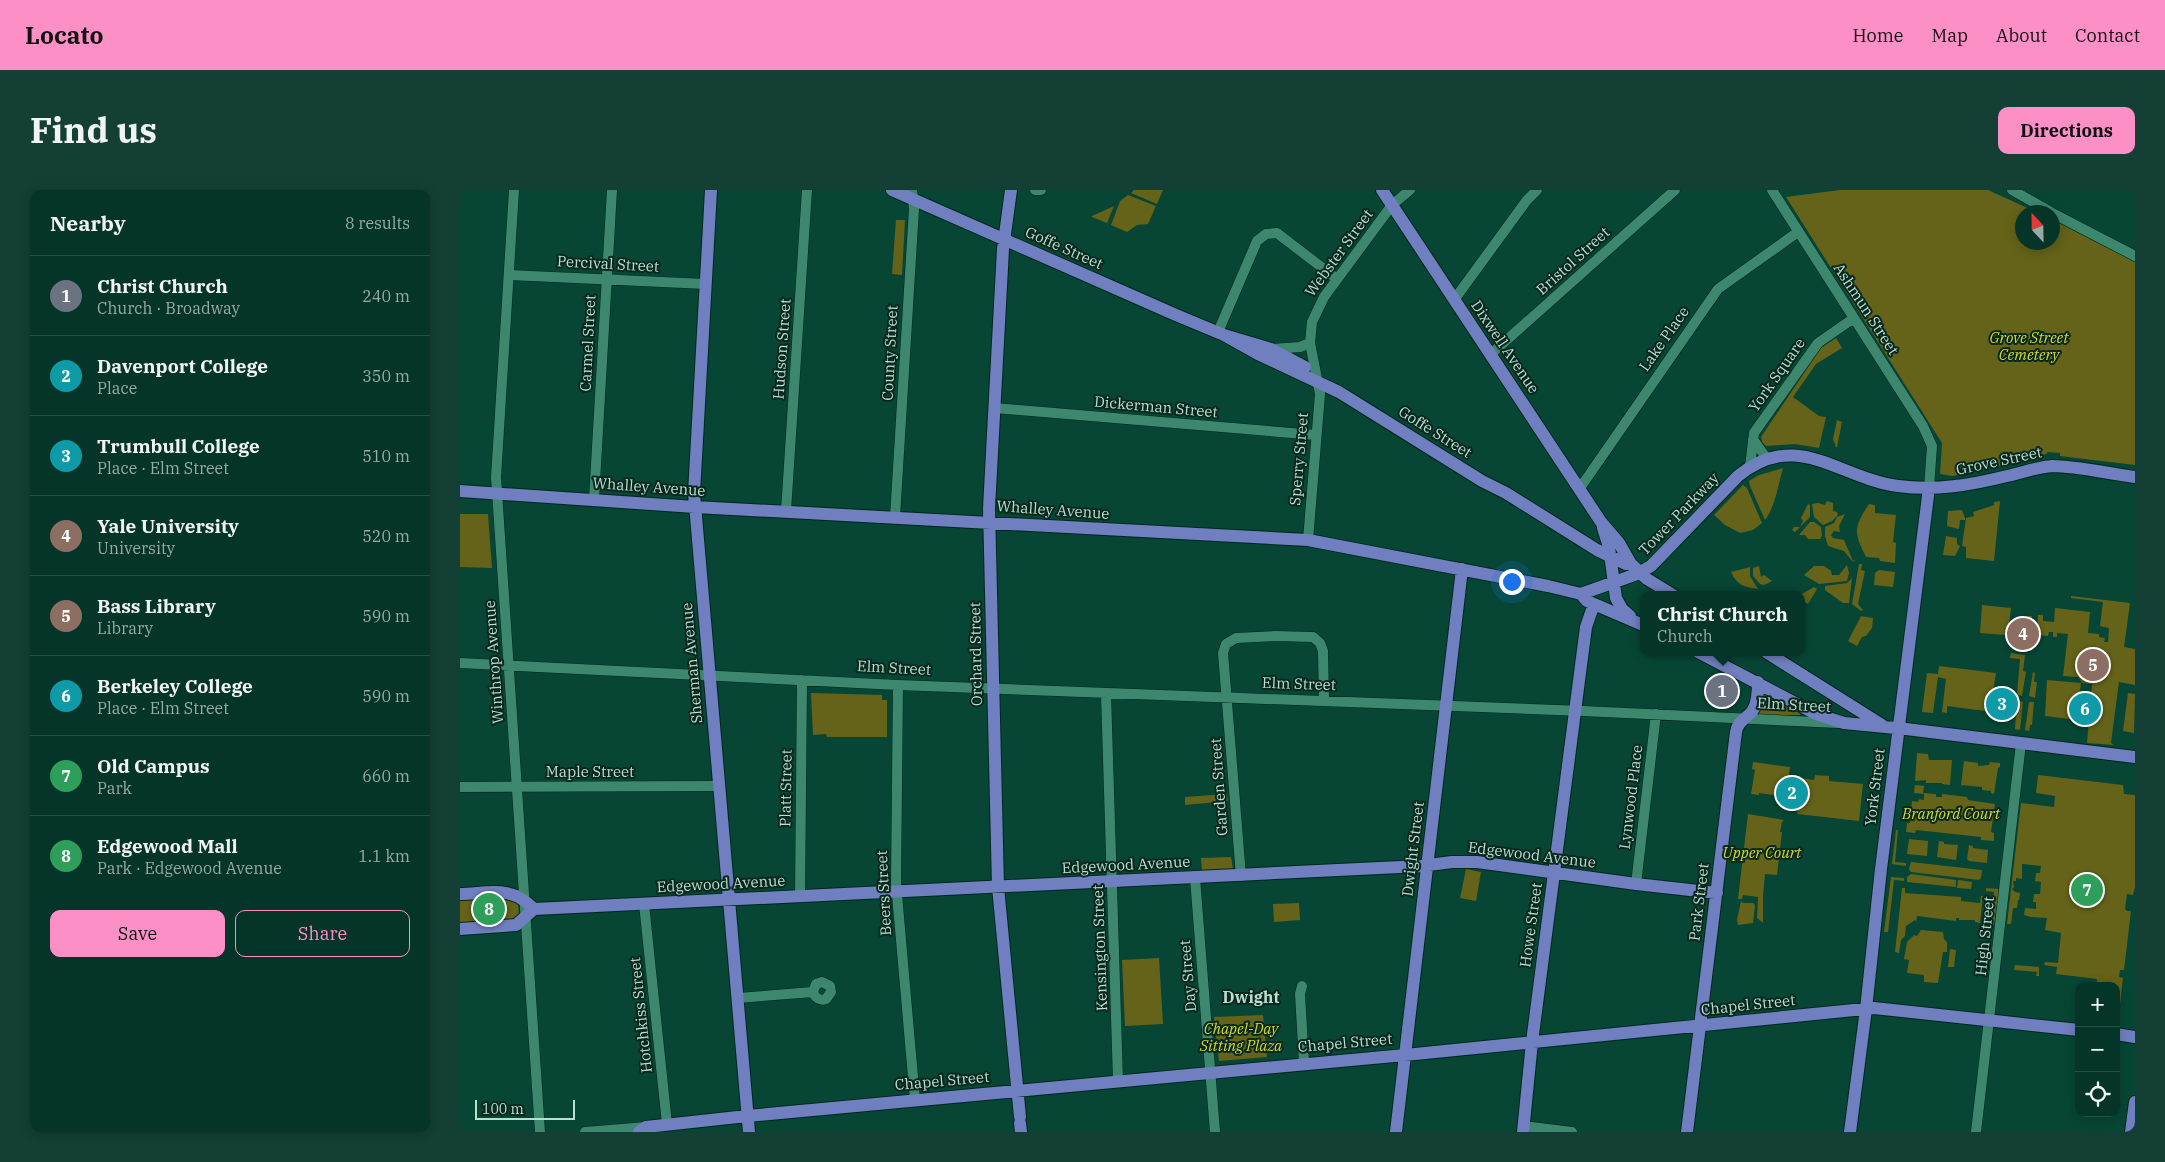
<!DOCTYPE html>
<html lang="en">
<head>
<meta charset="utf-8">
<style>
  :root { --surface:#053428; --page:#133f34; --text:#f1f3f6; --muted:#97aaa8; --line:#264f45; --accent:#fb8fc6 }
  body { margin:0; font-family:"IBM Plex Serif",serif; background:var(--page); color:var(--text) }
  .controls { position:absolute; right:15px; bottom:15px; display:grid; overflow:hidden; border-radius:10px; box-shadow:0 2px 12px #0003 }
  .controls button { width:45px; height:45px; display:grid; place-items:center; padding:0; border:0; border-bottom:1px solid var(--line); background:var(--surface); color:var(--text); font:25px sans-serif }
  .compass { position:absolute; left:1555px; top:15px; width:45px; height:45px; border-radius:50%; background:var(--surface); box-shadow:0 2px 12px #0003; rotate:338deg }
  .scale { position:absolute; left:15px; bottom:12px; width:100px; box-sizing:border-box; padding-left:5px; border:2px solid #bbded0; border-top:0; font-size:14px; line-height:18px; white-space:nowrap; color:#bbded0; -webkit-text-stroke:4px #09281e; paint-order:stroke }
  .you { position:absolute; left:1051px; top:391px; width:18px; height:18px; margin:-12px; border:4px solid #fff; border-radius:50%; background:#1a73e8; box-shadow:0 0 0 8px #1a73e833 }
  .badge { display:grid; place-items:center; width:32px; height:32px; border-radius:50%; background:var(--accent); color:#fff; font-size:16px; font-weight:700 }
  .pin { position:absolute; translate:-50% -50%; border:2px solid #fff; box-shadow:0 1px 5px #0006 }
  .popup { position:absolute; left:1180px; top:401px; width:165px; height:65px; box-sizing:border-box; display:grid; place-content:center; border-radius:10px; background:var(--surface); filter:drop-shadow(0 1px 4px #0005); font-size:16px; white-space:nowrap; color:var(--muted) }
  .popup b { font-size:19px; color:var(--text) }
  .popup::after { content:''; position:absolute; left:50%; top:100%; margin-left:-10px; border:10px solid transparent; border-top-color:var(--surface) }
  .list { margin:0; padding:0; list-style:none }
  h2 { display:flex; justify-content:space-between; align-items:center; height:65px; margin:0; padding:0 20px; font-size:21px }
  h2 small { font-size:16px; font-weight:400; color:var(--muted) }
  .list li { display:grid; grid-template-columns:32px 1fr auto; gap:15px; align-items:center; box-sizing:border-box; height:80px; padding:0 20px; border-top:1px solid var(--line) }
  .list b { display:block; font-size:19px; white-space:nowrap }
  .list p { margin:0; font-size:16px; white-space:nowrap; color:var(--muted) }
  .list em { font-size:16px; font-style:normal; color:var(--muted) }
  .actions { display:flex; gap:10px; padding:15px 20px }
  .actions a { flex:1; padding:11px 0; border:1px solid var(--accent); border-radius:10px; text-align:center; font-size:18px; color:var(--accent) }
  .actions .main { background:var(--accent); color:#111 }
  .icon { flex:none; width:28px; height:28px; fill:none; stroke:currentColor; stroke-width:2; stroke-linecap:round; stroke-linejoin:round }
  .map { position:relative; flex:none; width:1675px; height:942px; overflow:hidden; border-radius:10px }
  header { display:flex; align-items:center; gap:30px; box-sizing:border-box; height:70px; padding:0 25px; background:var(--accent); color:#111 }
  header strong { font-size:24px }
  nav { display:flex; gap:28px; margin-inline-start:auto; font-size:18px }
  .intro { display:flex; align-items:center; justify-content:space-between; box-sizing:border-box; height:120px; padding:0 30px }
  h1 { margin:0; font-size:35px }
  .button { padding:12px 22px; border-radius:10px; background:var(--accent); color:#111; font-size:18px; font-weight:700 }
  main { display:flex; gap:30px; padding:0 30px }
  aside { flex:1; background:var(--surface); border-radius:10px; box-shadow:0 2px 12px #0003 }
  .map>svg:first-child { display:block }
  .green { fill:#646319 }
  .lines { fill:none; stroke-linecap:round; stroke-linejoin:round }
  .minor-casing { stroke:#00291e; stroke-width:11 }
  .major-casing { stroke:#00291e; stroke-width:14 }
  .minor { stroke:#3e876f; stroke-width:10 }
  .major { stroke:#707fbf; stroke-width:12 }
  .labels { text-anchor:middle; stroke-width:4; stroke-linejoin:round; paint-order:stroke }
  .street-label { font-size:15px; fill:#bbded0; stroke:#09281e }
  .park-label { font-size:15px; font-style:italic; fill:#d7d636; stroke:#09281e }
  .neighbourhood-label { font-size:16px; font-weight:bold; fill:#bbded0; stroke:#09281e }
</style>
</head>
<body>
<header>
<strong>Locato</strong>
<nav><a>Home</a><a>Map</a><a>About</a><a>Contact</a></nav>
</header>
<div class="intro"><h1>Find us</h1><a class="button">Directions</a></div>
<main>
<aside>
<h2>Nearby<small>8 results</small></h2>
<ul class="list">
<li><span class="badge" style="background:#6b7280">1</span><div><b>Christ Church</b><p>Church · Broadway</p></div><em>240 m</em></li>
<li><span class="badge" style="background:#0f9aa8">2</span><div><b>Davenport College</b><p>Place</p></div><em>350 m</em></li>
<li><span class="badge" style="background:#0f9aa8">3</span><div><b>Trumbull College</b><p>Place · Elm Street</p></div><em>510 m</em></li>
<li><span class="badge" style="background:#8d6e63">4</span><div><b>Yale University</b><p>University</p></div><em>520 m</em></li>
<li><span class="badge" style="background:#8d6e63">5</span><div><b>Bass Library</b><p>Library</p></div><em>590 m</em></li>
<li><span class="badge" style="background:#0f9aa8">6</span><div><b>Berkeley College</b><p>Place · Elm Street</p></div><em>590 m</em></li>
<li><span class="badge" style="background:#2e9e5b">7</span><div><b>Old Campus</b><p>Park</p></div><em>660 m</em></li>
<li><span class="badge" style="background:#2e9e5b">8</span><div><b>Edgewood Mall</b><p>Park · Edgewood Avenue</p></div><em>1.1 km</em></li>
</ul>
<div class="actions"><a class="main">Save</a><a>Share</a></div>
</aside>
<div class="map">
<svg width="1675" height="942" viewBox="0 0 1675 942">
  <rect width="100%" height="100%" fill="#074635"/>
  <path class="green" d="M674,0H703L697,14L671,3Z
    M1380,0H1528L1576,22H1562V52H1592L1593,30L1675,72V275L1600,266V263L1587,262V264H1584V266L1493,286L1480,284L1482,253L1326,7Z
    M668,5L696,16L688,34L677,35L667,42L651,35L660,11Z
    M654,16L647,33L632,27V26Z
    M436,30H445L442,85L432,84Z
    M1376,148L1382,158L1356,174L1333,207L1359,226L1366,227L1359,258L1335,254L1306,256L1302,252L1301,247L1361,158Z
    M1377,230L1382,232L1377,257H1376L1373,249Z
    M1323,278C1318,295 1316,315 1305,330L1290,296L1289,291L1299,285Z
    M1283,295L1287,298L1302,333L1293,340L1280,343L1265,335L1254,325Z
    M1367,311L1373,313V321L1377,322L1378,325L1372,331L1363,335L1354,327L1352,314L1358,313L1365,315Z
    M1540,311L1534,371L1506,368V357L1502,356L1506,328L1514,326L1513,322L1534,315V312Z
    M1348,314L1350,315V327L1335,342L1332,340L1334,337H1340L1343,331L1341,328Z
    M1409,314L1415,315V323L1436,325L1433,352L1436,353L1435,373L1420,371L1419,368L1406,367C1394,343 1393,338 1409,314Z
    M1502,320L1505,328V330H1500L1499,339L1487,336L1488,321Z
    M0,324H28L32,378L0,377Z
    M1385,324L1379,336L1380,342L1374,341L1371,345L1373,348L1384,350L1393,371L1397,369L1393,372L1384,361L1368,356L1365,346V337L1374,333L1377,327Z
    M1350,332H1354L1361,337L1362,346L1360,349H1348L1345,345H1339Z
    M1486,346L1497,348V354L1500,356L1495,366L1483,365Z
    M1399,374H1402L1401,380L1405,381L1398,414L1403,420L1401,421L1392,414Z
    M1387,375L1389,383L1387,391L1359,394L1344,385L1354,376H1364L1371,381L1372,385H1379Z
    M1299,376L1301,387L1304,385L1312,391L1304,395L1300,394L1293,386V378Z
    M1290,377V386L1298,399C1284,397 1277,395 1271,382Z
    M1419,380L1435,382L1433,397L1414,395L1415,383Z
    M1392,388L1389,413H1383L1365,400V396L1387,393Z
    M1354,397L1357,399L1348,414L1341,410L1340,405Z
    M1611,406L1670,413L1664,457L1675,459V495L1659,492L1651,553L1654,555L1627,553L1632,494L1622,493L1618,487L1603,486L1608,444L1597,443V447H1593V442H1589L1588,446L1580,445L1579,441H1577L1578,425H1583V431L1594,432L1595,418L1630,422L1628,443L1639,444V447L1645,448L1644,452H1648L1649,438L1640,436L1643,412L1611,408Z
    M1522,415L1551,418L1548,443L1545,445L1520,443Z
    M1401,426L1413,428L1412,438L1406,446L1402,447L1397,456L1388,451Z
    M1567,426H1572L1571,440H1568L1566,455L1552,453V450L1562,451Z
    M1551,463L1565,465L1563,481L1566,482L1562,506L1557,505L1560,469L1550,468Z
    M1479,476L1536,483L1533,502L1527,503L1525,521L1487,516V523L1482,522L1486,489L1478,487L1473,523L1462,522L1467,483L1478,484Z
    M1573,482L1575,483L1574,492H1577L1575,508L1569,506Z
    M1587,490L1621,493L1617,530L1585,526Z
    M1303,500L1341,522L1340,525H1298Z
    M1536,502L1554,504L1553,510L1535,508Z
    M351,503L422,505V510H427V547H367L366,544L353,545Z
    M1668,503L1675,504L1674,543L1663,541Z
    M1557,510L1563,512L1560,540L1555,539Z
    M1569,512H1574L1572,535H1570L1569,541L1565,540Z
    M1536,518L1546,519L1545,530L1534,527Z
    M1457,563L1468,564L1469,570H1492L1490,595L1482,594V593H1466V590L1455,591Z
    M1504,571L1518,573V576L1529,575L1530,572L1540,573V577L1538,578L1534,604L1531,603V601L1522,600V597L1501,595Z
    M1293,572L1330,577L1326,607L1299,603V605L1291,604L1295,580L1292,579Z
    M1355,585L1369,586V591L1403,594L1399,631L1337,624L1340,588L1354,590Z
    M1578,585L1663,595L1664,604L1675,605V697L1673,705L1667,704L1665,719L1667,721H1671L1664,780H1660L1659,787L1663,788L1660,814L1656,813V796H1636L1637,789L1596,784L1597,777L1584,775L1585,772L1598,773L1601,743L1585,740L1587,728L1571,727L1564,725L1565,718L1576,719V712H1573L1574,704H1580L1581,692L1575,691L1576,683H1580L1581,676L1562,674V689L1556,688V691H1553L1554,697L1552,699L1555,702L1560,703L1559,710H1558L1557,718H1553L1551,734H1547L1561,613L1594,617L1595,606L1576,603Z
    M1455,595L1464,596L1463,603L1476,604V607H1482V604L1507,607L1508,610L1535,614L1531,642L1534,643V651L1521,650V647L1456,640L1455,643L1446,642L1447,633H1450L1452,611L1458,612L1459,609L1464,610V604L1454,603Z
    M767,604L768,611L725,615V607Z
    M1288,624L1324,630L1322,632L1320,642H1322L1317,685L1305,684L1303,706V733L1297,728L1298,707L1283,705L1282,709H1278Z
    M1436,640H1438L1435,672L1446,673V676L1432,674Z
    M1449,649L1468,651L1467,666L1447,664Z
    M1479,651L1484,652V654L1498,655L1496,670L1477,667Z
    M1509,655L1513,656V658L1528,660L1527,673L1509,671L1507,669Z
    M771,667L773,679L742,680L741,668Z
    M1451,672L1522,680L1521,688L1519,690L1451,682L1449,679Z
    M1006,679L1021,682L1016,711L1000,708Z
    M1451,684L1496,690V697L1447,692V687Z
    M1431,687L1444,688V691L1434,690L1428,742H1424Z
    M1498,690L1512,692L1511,699L1497,698Z
    M1442,698H1445V703L1501,707V711L1520,713L1521,706H1523L1520,733L1515,732V730H1499V728H1496V731L1457,726L1456,732L1455,730L1446,736L1445,746L1441,750L1439,763L1435,762Z
    M1526,698L1539,699L1534,735H1531L1534,702L1526,701Z
    M43,707L58,714L59,725L55,729L0,735V709Z
    M1281,711L1283,713H1293L1295,715L1293,733L1278,735L1277,730Z
    M839,713L840,730L814,732L813,714Z
    M1461,740L1483,742L1484,749L1487,752V762H1483L1478,793L1464,792V785L1447,783L1449,770L1444,769L1447,752L1454,745L1457,746Z
    M1490,759L1496,760L1494,777H1488Z
    M699,768L703,834L665,836L662,770Z
    M1555,775L1579,777V786H1576L1577,782L1554,780Z
    M803,825L807,867L759,871L754,827Z"/>
  <g class="lines">
    <defs>
      <path id="minor" d="M54,0L36,287L80,942
        M575,0H581
        M1312,0L1463,236L1472,256L1469,298
        M1552,0L1591,22
        M1592,23L1675,66
        M49,85L246,94
        M994,110L1067,10L1077,0
        M758,142L797,51L806,44L817,43L877,89
        M812,159L840,157L850,153
        M1031,164L1215,0
        M534,218L856,245
        M1293,249L1307,269
        M1290,276L1294,243L1358,153L1394,128
        M1120,298L1258,99L1338,42
        M134,309L152,0
        M326,321L347,0
        M435,327L454,19L452,0
        M848,350L860,204L850,153L852,132L864,107L932,15L950,0
        M0,473L438,495L1123,521L1378,533
        M438,495L436,693L455,910
        M646,504L658,891
        M0,597L259,596
        M781,686L763,463L766,454L776,448L815,446L853,447L860,453L863,461L864,511
        M735,688L755,942
        M1176,694L1196,524
        M340,707L342,490
        M184,714L207,934
        M842,796L840,804L844,873
        M278,808L353,802L356,794L362,792L370,796L371,802L366,809C360,811 355,808 353,802
        M1063,936L1112,942
        M125,942L186,937
        M1516,942L1561,553"/>
      <path id="major" d="M251,0L234,303L289,942
        M432,0L716,125L764,145L811,159L845,177
        M551,0L543,59L529,318L538,697L560,927
        M922,0L1141,332L1159,353L1171,374
        M764,145L798,164L879,202L1022,291L1046,303L1137,360L1166,374H1171L1187,389L1213,405
        M0,301L235,317L848,350L1088,396L1121,404L1127,411L1183,435
        M1143,338L1149,357L1156,408L1162,419L1170,426
        M1121,404L1177,384L1191,376L1278,286C1337,238 1378,288 1438,296C1476,301 1511,295 1547,286C1561,283 1578,277 1592,276C1617,276 1650,284 1675,287
        M1238,462L1356,524L1384,533L1446,539L1675,567
        M1306,462L1422,535
        M0,704C30,703 51,695 74,719
        M0,739L56,735L74,719L961,676L992,672H1017L1176,694L1257,703
        M1656,844L1675,847
        M560,933L561,942
        M179,942L186,937L287,926L945,865L1414,818L1619,840
        M936,942L1002,379
        M1063,942L1072,852L1126,437L1134,414
        M1227,942L1276,542C1278,530 1287,529 1293,520C1298,512 1298,501 1298,492
        M1390,942L1406,819L1421,679L1469,298
        M1671,942L1675,912"/>
    </defs>
    <use href="#minor" class="minor-casing"/>
    <use href="#major" class="major-casing"/>
    <use href="#minor" class="minor"/>
    <use href="#major" class="major"/>
  </g>
  <g class="labels">
    <g class="street-label">
      <text transform="translate(604 58) rotate(24)" y="5">Goffe Street</text>
      <text transform="translate(879 63) rotate(-54)" y="5">Webster Street</text>
      <text transform="translate(1113 71) rotate(-42)" y="5">Bristol Street</text>
      <text transform="translate(148 74) rotate(3)" y="5">Percival Street</text>
      <text transform="translate(1406 119) rotate(57)" y="5">Ashmun Street</text>
      <text transform="translate(1204 149) rotate(-55)" y="5">Lake Place</text>
      <text transform="translate(128 153) rotate(-87)" y="5">Carmel Street</text>
      <text transform="translate(1045 157) rotate(56)" y="5">Dixwell Avenue</text>
      <text transform="translate(322 159) rotate(-86)" y="5">Hudson Street</text>
      <text transform="translate(430 163) rotate(-87)" y="5">County Street</text>
      <text transform="translate(1317 185) rotate(-55)" y="5">York Square</text>
      <text transform="translate(696 217) rotate(5)" y="5">Dickerman Street</text>
      <text transform="translate(975 242) rotate(32)" y="5">Goffe Street</text>
      <text transform="translate(839 269) rotate(-85)" y="5">Sperry Street</text>
      <text transform="translate(1539 271) rotate(-12)" y="5">Grove Street</text>
      <text transform="translate(189 297) rotate(4)" y="5">Whalley Avenue</text>
      <text transform="translate(593 320) rotate(4)" y="5">Whalley Avenue</text>
      <text transform="translate(1219 324) rotate(-46)" y="5">Tower Parkway</text>
      <text transform="translate(516 464) rotate(-91)" y="5">Orchard Street</text>
      <text transform="translate(34 472) rotate(-94)" y="5">Winthrop Avenue</text>
      <text transform="translate(232 473) rotate(-95)" y="5">Sherman Avenue</text>
      <text transform="translate(434 478) rotate(3)" y="5">Elm Street</text>
      <text transform="translate(839 494) rotate(2)" y="5">Elm Street</text>
      <text transform="translate(1334 515) rotate(3)" y="5">Elm Street</text>
      <text x="130" y="587">Maple Street</text>
      <text transform="translate(759 597) rotate(-94)" y="5">Garden Street</text>
      <text transform="translate(1415 597) rotate(-83)" y="5">York Street</text>
      <text transform="translate(326 598) rotate(-89)" y="5">Platt Street</text>
      <text transform="translate(1171 607) rotate(-83)" y="5">Lynwood Place</text>
      <text transform="translate(953 659) rotate(-83)" y="5">Dwight Street</text>
      <text transform="translate(1072 665) rotate(7)" y="5">Edgewood Avenue</text>
      <text transform="translate(666 675) rotate(-3)" y="5">Edgewood Avenue</text>
      <text transform="translate(261 694) rotate(-3)" y="5">Edgewood Avenue</text>
      <text transform="translate(424 703) rotate(-93)" y="5">Beers Street</text>
      <text transform="translate(1239 712) rotate(-83)" y="5">Park Street</text>
      <text transform="translate(1071 735) rotate(-82)" y="5">Howe Street</text>
      <text transform="translate(1525 746) rotate(-84)" y="5">High Street</text>
      <text transform="translate(640 758) rotate(-92)" y="5">Kensington Street</text>
      <text transform="translate(728 786) rotate(-95)" y="5">Day Street</text>
      <text transform="translate(1288 815) rotate(-6)" y="5">Chapel Street</text>
      <text transform="translate(181 825) rotate(-96)" y="5">Hotchkiss Street</text>
      <text transform="translate(885 853) rotate(-5)" y="5">Chapel Street</text>
      <text transform="translate(482 891) rotate(-5)" y="5">Chapel Street</text>
    </g>
    <g class="park-label">
      <text x="1569" y="153">Grove Street<tspan x="1569" dy="17">Cemetery</tspan></text>
      <text x="1491" y="629">Branford Court</text>
      <text x="1302" y="668">Upper Court</text>
      <text x="781" y="844">Chapel-Day<tspan x="781" dy="17">Sitting Plaza</tspan></text>
    </g>
    <g class="neighbourhood-label">
      <text x="791" y="813">Dwight</text>
    </g>
  </g>
</svg>
<div class="controls">
<button>+</button>
<button>−</button>
<button><svg class="icon" aria-label="locate" viewBox="0 0 24 24"><circle cx="12" cy="12" r="6"/><path d="M12 2v4M12 18v4M2 12h4M18 12h4"/></svg></button>
</div>
<svg class="compass" viewBox="-18 -18 36 36"><path d="M0-13l5 13h-10z" fill="#e53935"/><path d="M0 13l5-13h-10z" fill="#97aaa8"/></svg>
<div class="scale">100 m</div>
<div class="you"></div>
<div class="pin badge" style="left:1262px;top:501px;background:#6b7280">1</div>
<div class="popup"><b>Christ Church</b>Church</div>
<div class="pin badge" style="left:1332px;top:603px;background:#0f9aa8">2</div>
<div class="pin badge" style="left:1542px;top:514px;background:#0f9aa8">3</div>
<div class="pin badge" style="left:1563px;top:444px;background:#8d6e63">4</div>
<div class="pin badge" style="left:1633px;top:475px;background:#8d6e63">5</div>
<div class="pin badge" style="left:1625px;top:519px;background:#0f9aa8">6</div>
<div class="pin badge" style="left:1627px;top:700px;background:#2e9e5b">7</div>
<div class="pin badge" style="left:29px;top:719px;background:#2e9e5b">8</div>
</div>
</main>
</body>
</html>
